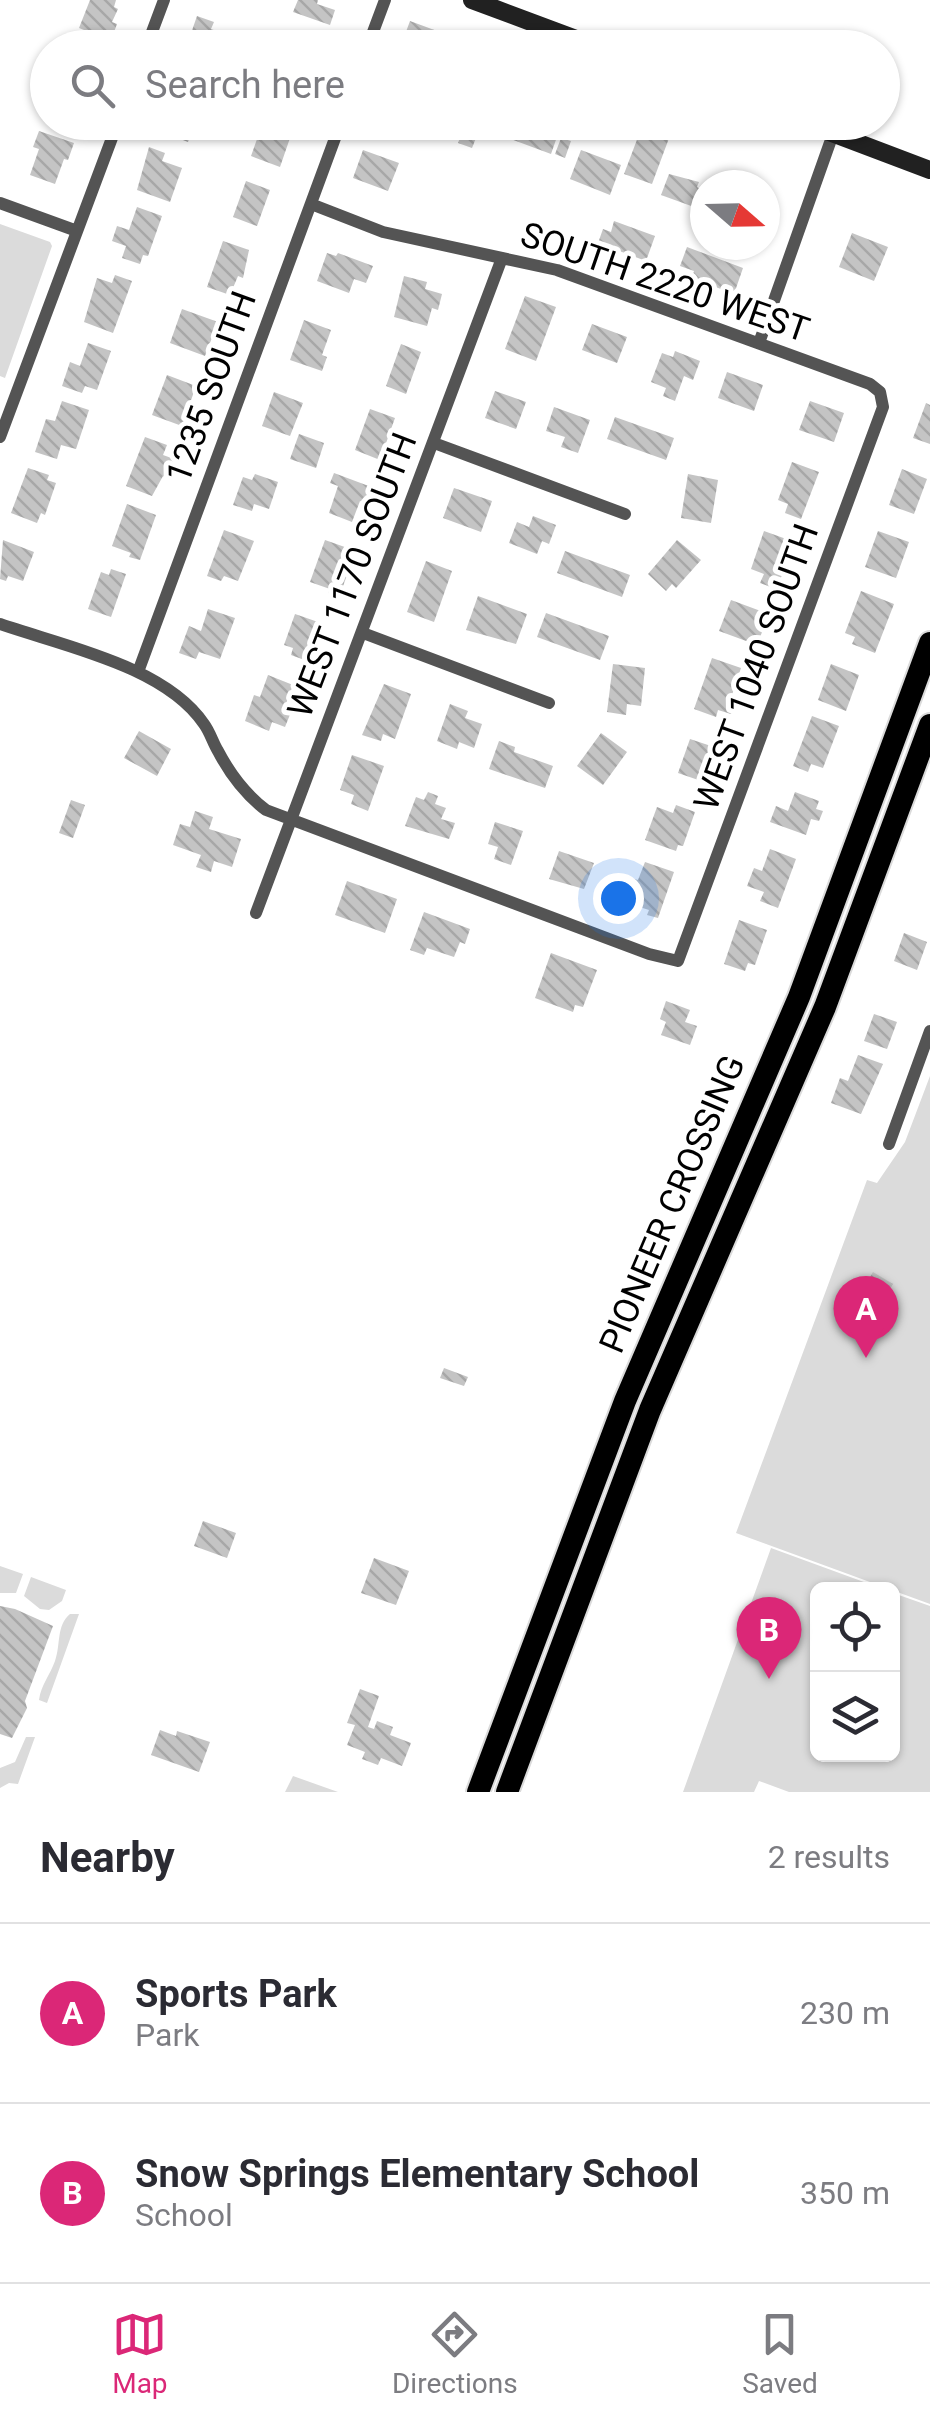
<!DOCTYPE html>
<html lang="en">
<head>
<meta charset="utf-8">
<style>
  :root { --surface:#fff; --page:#f7f7f7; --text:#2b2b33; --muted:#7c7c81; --line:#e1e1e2; --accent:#db2777 }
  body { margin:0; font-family:Roboto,sans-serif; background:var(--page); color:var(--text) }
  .controls { position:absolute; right:30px; bottom:30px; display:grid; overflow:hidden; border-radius:15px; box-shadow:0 2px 8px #0004 }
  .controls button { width:90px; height:90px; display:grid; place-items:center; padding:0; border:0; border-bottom:2px solid var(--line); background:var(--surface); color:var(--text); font:50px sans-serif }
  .compass { position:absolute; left:690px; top:170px; width:90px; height:90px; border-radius:50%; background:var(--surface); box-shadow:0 2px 8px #0004; rotate:110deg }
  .you { position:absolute; left:618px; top:898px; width:35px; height:35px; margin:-25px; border:8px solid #fff; border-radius:50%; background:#1a73e8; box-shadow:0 0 0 15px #1a73e833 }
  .badge { display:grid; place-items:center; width:65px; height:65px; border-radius:50%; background:var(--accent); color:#fff; font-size:32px; font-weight:700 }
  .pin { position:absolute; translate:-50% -82px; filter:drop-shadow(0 2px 5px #0008) }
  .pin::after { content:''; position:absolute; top:52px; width:35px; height:30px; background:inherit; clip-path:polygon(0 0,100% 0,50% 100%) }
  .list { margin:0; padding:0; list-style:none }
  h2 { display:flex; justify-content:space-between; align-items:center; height:130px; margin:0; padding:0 40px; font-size:42px }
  h2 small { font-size:32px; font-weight:400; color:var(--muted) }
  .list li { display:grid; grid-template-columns:65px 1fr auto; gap:30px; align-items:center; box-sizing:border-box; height:180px; padding:0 40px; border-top:2px solid var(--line) }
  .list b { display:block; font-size:38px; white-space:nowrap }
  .list p { margin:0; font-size:32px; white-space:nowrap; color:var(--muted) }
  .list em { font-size:32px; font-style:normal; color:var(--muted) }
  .icon { flex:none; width:55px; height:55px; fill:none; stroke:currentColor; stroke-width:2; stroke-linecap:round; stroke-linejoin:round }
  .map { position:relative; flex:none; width:930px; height:1792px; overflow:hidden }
  .search { position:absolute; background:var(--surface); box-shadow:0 2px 8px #0004; left:30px; right:30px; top:30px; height:110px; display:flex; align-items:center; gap:25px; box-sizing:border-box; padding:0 35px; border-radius:55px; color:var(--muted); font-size:38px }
  .sheet { height:490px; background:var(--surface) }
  nav { display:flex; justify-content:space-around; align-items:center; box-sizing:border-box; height:140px; border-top:2px solid var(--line); background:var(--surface); font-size:28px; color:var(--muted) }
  nav a { display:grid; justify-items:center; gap:5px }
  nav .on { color:var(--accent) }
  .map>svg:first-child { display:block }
  .green { fill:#dbdbdb }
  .building { fill:url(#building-back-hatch) }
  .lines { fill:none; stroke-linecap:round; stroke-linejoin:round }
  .trunk-casing { stroke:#dbdbdb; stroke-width:26 }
  .minor { stroke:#545454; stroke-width:12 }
  .secondary { stroke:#212121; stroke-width:18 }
  .trunk { stroke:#000; stroke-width:22 }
  .labels { text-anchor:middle; stroke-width:10; stroke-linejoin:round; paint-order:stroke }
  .street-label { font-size:35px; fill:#000; stroke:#fff }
</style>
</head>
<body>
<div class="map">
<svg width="930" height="1792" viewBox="0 0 930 1792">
  <defs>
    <pattern id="building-back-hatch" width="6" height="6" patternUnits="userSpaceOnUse" patternTransform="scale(2.5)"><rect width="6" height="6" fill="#c4c4c4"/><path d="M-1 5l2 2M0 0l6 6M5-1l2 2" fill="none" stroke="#a7a7a7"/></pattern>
  </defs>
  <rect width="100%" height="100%" fill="#fff"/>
  <path class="green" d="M0,224L50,242L52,246L5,378L0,376Z
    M930,1076V1604L736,1533L867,1180L877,1183L905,1142Z
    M771,1548L883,1589L818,1590V1754H892L893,1593L930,1606V1792H789L759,1781L754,1792H683Z
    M0,1566L23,1574L16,1593H0Z
    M31,1577L66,1590L62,1601L49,1610L40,1609L24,1596Z
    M70,1614H79L47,1703L39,1700C41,1685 50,1675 55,1661C61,1644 56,1626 70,1614Z
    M26,1737H35L18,1784L9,1783L0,1788V1768L15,1762Z
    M293,1776L338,1792H285Z"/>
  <path class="building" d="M90,0H116L114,7L118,9L112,22L117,24L108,48L90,43L94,34L79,28Z
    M298,0H318L317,4L335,10L330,25L293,12Z
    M197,16L214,22L211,29L230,36L226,48H186Z
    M410,21L437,31L431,48H400Z
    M156,122H195L188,142L161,132L164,126Z
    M502,122L545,124L543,129L558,134L551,154L497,134Z
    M651,122H675L652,184L624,174L638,137L644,140Z
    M261,128L290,138L280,167L251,156Z
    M39,131L74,143L68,160L64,159L55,184L30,175L39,149L33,147Z
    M462,133L476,138L472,148L458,143Z
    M561,138L571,141L565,158L555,154Z
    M149,147L165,153L162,161L182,168L170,202L137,190Z
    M363,150L399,163L388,191L353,178Z
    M581,150L621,165L610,195L570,179Z
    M669,174L699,182L697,187L705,192V211L661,195Z
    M246,181L270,190L257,226L233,217Z
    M137,207L162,216L148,256L143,255L140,264L122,258L126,246L112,241L117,226L129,230Z
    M614,221L655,236L646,261L598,243L603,229L611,232Z
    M852,233L888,247L874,281L839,267Z
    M223,241L249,250L243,278L238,276L230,295L207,287Z
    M687,247L743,268L734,294L692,278L694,271L680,266Z
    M327,253L336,256L338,253L373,266L366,283L354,279L349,293L317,281Z
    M115,275L132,281L113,333L84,322L97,278L112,283Z
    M404,276L427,282L425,289L442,294L438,310L432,308L427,326L394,317Z
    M525,296L556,307L536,361L505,349Z
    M182,309L218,322L205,356L170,343Z
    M304,320L331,330L322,355L327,357L322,371L290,360Z
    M592,324L627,337L617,363L582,350Z
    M88,343L111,351L97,390L85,386L82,393L62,386L70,362L80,366Z
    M401,344L421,352L406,394L386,386Z
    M675,351L700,361L693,380L684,376L675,401L663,396L666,388L651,382L662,353L673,357Z
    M727,372L763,385L754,411L718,398Z
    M167,375L196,386L182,426L152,415Z
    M495,391L526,402L516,429L485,418Z
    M274,392L303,403L290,436L262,426Z
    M62,401L89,410L76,449L61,445L57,459L35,452L46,419L55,421Z
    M810,401L844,413L834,442L799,430Z
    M926,403L930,405V444L913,438Z
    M554,407L590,420L578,453L561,447L565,437L546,431Z
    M370,409L395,418L380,460L355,450Z
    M615,417L674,438L666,460L607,439Z
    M299,434L324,443L316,468L290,459Z
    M145,437L167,445L163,455L177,460L170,479L163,476L152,496L126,486Z
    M792,462L819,472L801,519L785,513L788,504L778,500Z
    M28,468L49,475L47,480L56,483L45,515L41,513L37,523L11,513Z
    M902,469L927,479L914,514L889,505Z
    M334,473L374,488L368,504L360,501L352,522L329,513L338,486L330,483Z
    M255,474L278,482L269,509L254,504L252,511L233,505L243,477L252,480Z
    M688,474L718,480L711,523L681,518Z
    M454,488L492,501L481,532L443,518Z
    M127,504L156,515L140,560L129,557L131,553L112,546Z
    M533,516L556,525L549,544L542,541L537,554L509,543L517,522L529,527Z
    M224,530L254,541L238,581L224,576L221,581L207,576Z
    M764,531L789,540L780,564L786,566L776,589L760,583L764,574L751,569Z
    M878,531L909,542L896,578L865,567Z
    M3,540L34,552L23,581L8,576L6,581L0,579Z
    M325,540L356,551L339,597L328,593L330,589L310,582Z
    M677,540L701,560L676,588L672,584L666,591L648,574Z
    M565,551L630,575L622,597L557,573Z
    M426,561L452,571L434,622L407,612Z
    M111,569L126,574L111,617L88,609L101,572L109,575Z
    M861,591L894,604L875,653L852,644L855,637L845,633Z
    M478,596L527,614L516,644L466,630Z
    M731,600L769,614L757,645L719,631Z
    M208,609L235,618L220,659L199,652L196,659L179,653L189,626L201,631Z
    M546,613L609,636L600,660L537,637Z
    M295,614L318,622L312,637L319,639L310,662L291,655L293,648L284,645Z
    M712,658L741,668L731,698L737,699L731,714L718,710L716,717L694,709Z
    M613,664L645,668L641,706L627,704L626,715L607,712Z
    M831,664L859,675L846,711L818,700Z
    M268,675L293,685L284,709L291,712L285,727L272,722L269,731L245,721L254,695L260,697Z
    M384,684L411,694L395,739L383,734L381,741L362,735Z
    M450,704L468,711L465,718L482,724L474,748L459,742L457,749L437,741Z
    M812,716L839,726L823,768L811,764L808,772L793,766Z
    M139,731L171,749L157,776L124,758Z
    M601,733L627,752L603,785L577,766Z
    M690,739L717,748L707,783L678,773Z
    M499,741L515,747L514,752L553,766L545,788L489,769Z
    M352,755L384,766L368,811L351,804L354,795L340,790Z
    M428,792L438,796L435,804L446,808L441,819L455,823L449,839L405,826L416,797L424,800Z
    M795,792L819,801L816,809L823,811L819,821L811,819L806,835L770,822L776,806L788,811Z
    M71,800L85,805L73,838L59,833Z
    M676,805L695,812L683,846L678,845L676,851L645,840L657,807L673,813Z
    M195,811L213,817L209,829L241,839L232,867L214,861L211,872L196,867L201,855L173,845L180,824L190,827Z
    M495,822L523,831L511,865L494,859L498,847L488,844Z
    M770,849L796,859L778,908L760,901L764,892L747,886L754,868L762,871Z
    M559,851L594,863L584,889L549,879Z
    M645,862L674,872L658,918L647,915L649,910L630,904L634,892L627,889L631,878L638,880Z
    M347,881L397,899L385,933L335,915Z
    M424,912L470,929L465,944L460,942L454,957L427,948L424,955L410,950Z
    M739,920L767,930L755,965L748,963L745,971L724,964Z
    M904,933L927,942L917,970L894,961Z
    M551,953L597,970L583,1007L575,1005L573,1012L535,998Z
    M666,1001L690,1010L685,1022L697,1026L690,1045L661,1035L666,1022L660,1019Z
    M874,1014L897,1022L887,1049L864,1041Z
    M858,1055L883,1064L861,1114L831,1103L840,1078L848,1081Z
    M873,1272L893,1284L875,1315L855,1303Z
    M444,1368L468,1377L464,1386L440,1378Z
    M203,1521L236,1533L227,1558L194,1546Z
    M374,1558L409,1571L396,1605L361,1593Z
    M0,1606L15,1609L53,1626L25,1701L27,1708L12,1738L0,1734Z
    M360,1689L379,1696L368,1727L374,1729L377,1721L393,1727L390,1735L411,1743L402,1766L381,1758L378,1765L362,1759L365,1752L347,1745L355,1725L347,1723Z
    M160,1730L176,1736L177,1731L210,1742L199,1772L151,1755Z"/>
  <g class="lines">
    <defs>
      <path id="trunk" d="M478,1792L625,1401L799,997L930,643
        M507,1792L650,1410L825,1007L930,725"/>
    </defs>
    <use href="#trunk" class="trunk-casing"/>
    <path class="minor" d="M146,48L164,0
      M367,48L385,0
      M0,203L77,231
      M759,343L833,134
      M0,437L118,122
      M434,443L625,514
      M0,624C63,646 165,666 204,724C210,732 213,743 218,751C230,774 245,794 266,810L649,954L678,961L883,407L880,392L870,384L557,270L383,232L311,204
      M363,633L549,703
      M138,672L341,122
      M256,913L502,258
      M889,1144L930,1031"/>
    <path class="secondary" d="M472,0L600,48
      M803,122L930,170"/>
    <use href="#trunk" class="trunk"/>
  </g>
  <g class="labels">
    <g class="street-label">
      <text transform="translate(665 282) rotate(19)" y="12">SOUTH 2220 WEST</text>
      <text transform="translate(211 387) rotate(-70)" y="12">1235 SOUTH</text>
      <text transform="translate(352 575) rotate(-69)" y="12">WEST 1170 SOUTH</text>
      <text transform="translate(756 667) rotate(-70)" y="12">WEST 1040 SOUTH</text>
      <text transform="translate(672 1204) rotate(-67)" y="12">PIONEER CROSSING</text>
    </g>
  </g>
</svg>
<div class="controls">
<button><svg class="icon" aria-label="locate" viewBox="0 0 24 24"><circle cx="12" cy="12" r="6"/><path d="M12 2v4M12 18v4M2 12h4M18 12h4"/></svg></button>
<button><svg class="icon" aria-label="layers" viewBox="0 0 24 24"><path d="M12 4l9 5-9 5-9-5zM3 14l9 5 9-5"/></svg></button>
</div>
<svg class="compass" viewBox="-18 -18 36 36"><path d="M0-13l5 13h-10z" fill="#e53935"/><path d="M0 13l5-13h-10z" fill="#7c7c81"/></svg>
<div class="you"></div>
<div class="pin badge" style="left:866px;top:1358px">A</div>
<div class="pin badge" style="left:769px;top:1679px">B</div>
<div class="search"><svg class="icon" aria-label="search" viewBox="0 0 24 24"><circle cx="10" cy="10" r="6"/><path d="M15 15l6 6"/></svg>Search here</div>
</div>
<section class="sheet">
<h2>Nearby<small>2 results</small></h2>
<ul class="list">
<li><span class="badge">A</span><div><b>Sports Park</b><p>Park</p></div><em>230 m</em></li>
<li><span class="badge">B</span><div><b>Snow Springs Elementary School</b><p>School</p></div><em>350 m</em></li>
</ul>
</section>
<nav>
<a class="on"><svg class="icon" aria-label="map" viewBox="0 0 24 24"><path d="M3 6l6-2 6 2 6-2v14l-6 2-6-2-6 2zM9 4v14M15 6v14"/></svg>Map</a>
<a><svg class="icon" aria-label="directions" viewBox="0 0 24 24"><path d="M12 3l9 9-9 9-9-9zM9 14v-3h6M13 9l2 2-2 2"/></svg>Directions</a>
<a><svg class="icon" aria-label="saved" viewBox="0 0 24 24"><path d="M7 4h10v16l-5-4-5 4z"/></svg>Saved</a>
</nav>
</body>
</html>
